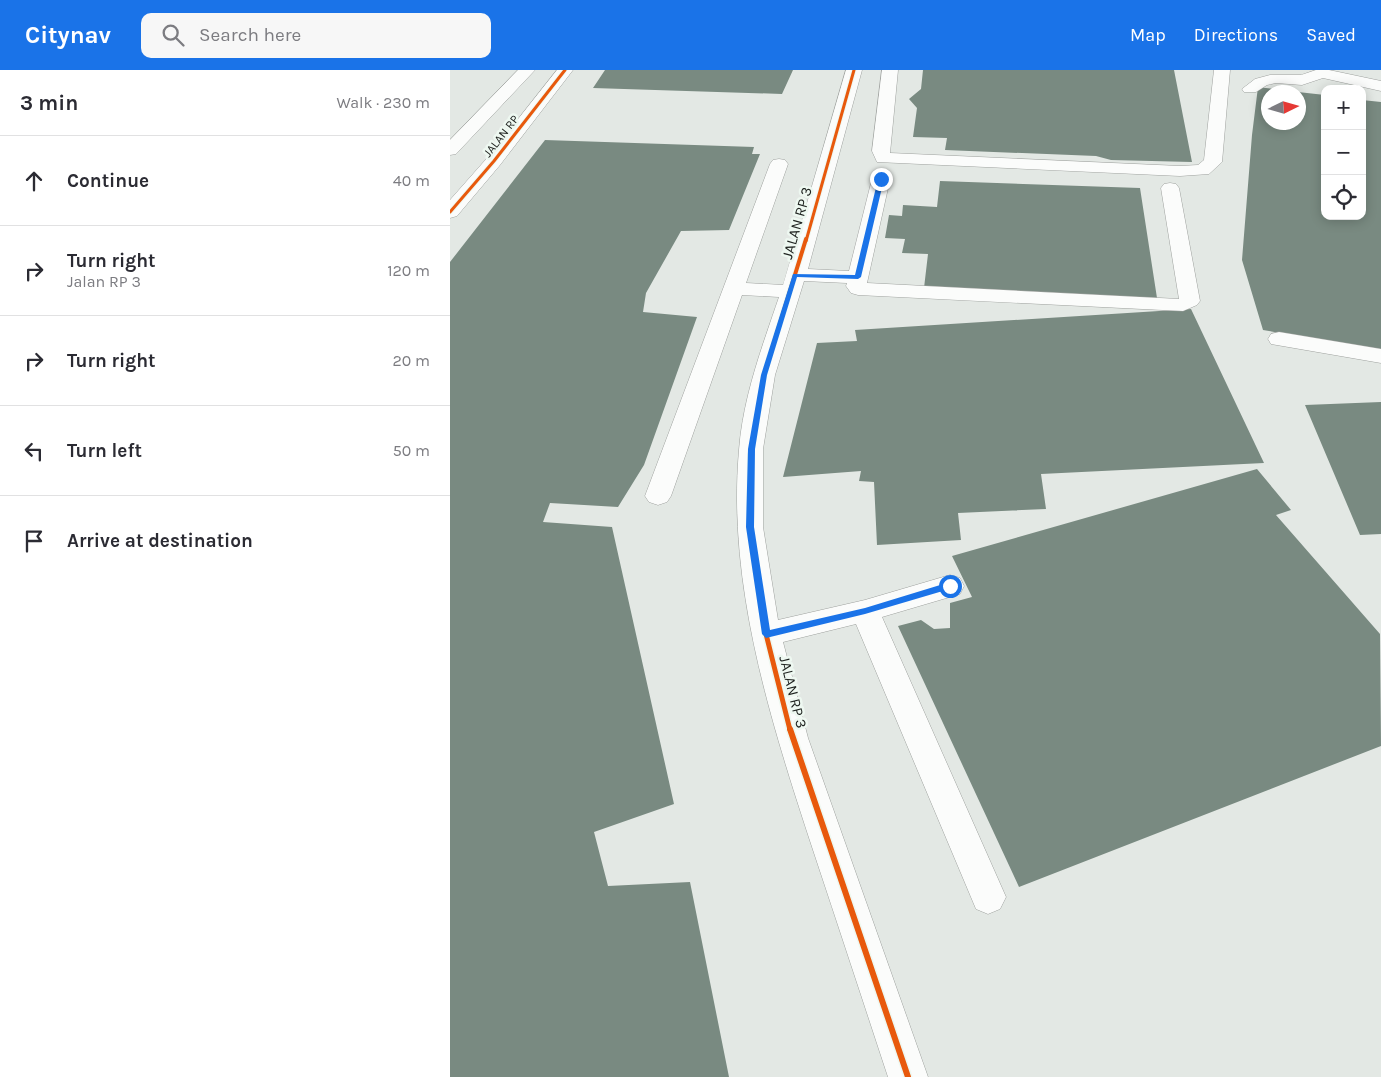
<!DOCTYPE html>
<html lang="en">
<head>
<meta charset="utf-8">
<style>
  :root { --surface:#fff; --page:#f7f7f7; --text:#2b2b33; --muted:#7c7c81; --line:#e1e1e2; --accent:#1a73e8 }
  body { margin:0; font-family:Karla,sans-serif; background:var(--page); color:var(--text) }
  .controls { position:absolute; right:15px; top:15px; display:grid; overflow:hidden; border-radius:10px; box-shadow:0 2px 12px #0003 }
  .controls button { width:45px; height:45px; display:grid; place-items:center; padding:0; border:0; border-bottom:1px solid var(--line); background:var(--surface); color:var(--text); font:25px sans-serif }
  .compass { position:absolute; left:811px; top:15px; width:45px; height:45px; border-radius:50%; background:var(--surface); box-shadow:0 2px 12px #0003; rotate:85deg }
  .stop { position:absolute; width:15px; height:15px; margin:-11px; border:4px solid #1a73e8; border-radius:50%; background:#fff }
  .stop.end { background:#1a73e8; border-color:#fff; box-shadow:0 1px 5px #0008 }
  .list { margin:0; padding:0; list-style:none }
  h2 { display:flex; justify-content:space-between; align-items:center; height:65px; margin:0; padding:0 20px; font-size:21px }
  h2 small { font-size:16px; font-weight:400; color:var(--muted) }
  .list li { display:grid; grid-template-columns:32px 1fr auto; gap:15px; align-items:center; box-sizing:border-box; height:90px; padding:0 20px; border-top:1px solid var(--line) }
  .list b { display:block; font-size:19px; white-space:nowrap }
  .list p { margin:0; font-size:16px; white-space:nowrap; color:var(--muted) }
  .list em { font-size:16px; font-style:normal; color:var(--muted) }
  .icon { flex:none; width:28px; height:28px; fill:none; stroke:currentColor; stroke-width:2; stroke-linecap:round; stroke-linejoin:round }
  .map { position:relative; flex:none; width:931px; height:1007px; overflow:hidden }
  header { display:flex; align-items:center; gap:30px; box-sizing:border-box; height:70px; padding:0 25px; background:var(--accent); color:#fff }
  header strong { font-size:24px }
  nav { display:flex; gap:28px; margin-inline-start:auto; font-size:18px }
  .search { width:350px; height:45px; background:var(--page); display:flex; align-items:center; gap:12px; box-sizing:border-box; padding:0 18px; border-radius:10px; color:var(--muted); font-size:19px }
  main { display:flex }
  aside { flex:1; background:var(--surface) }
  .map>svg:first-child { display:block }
  .building { fill:#798a81 }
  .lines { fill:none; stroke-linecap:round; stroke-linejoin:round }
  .minor-casing { stroke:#9ea19e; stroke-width:1 }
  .minor { fill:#fbfcfb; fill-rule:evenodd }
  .cycleway-far3-casing { stroke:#eef8f1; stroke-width:5 }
  .cycleway-far2-casing { stroke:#eef8f1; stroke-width:6 }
  .cycleway-far1-casing { stroke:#eef8f1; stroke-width:8 }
  .cycleway-casing { stroke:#eef8f1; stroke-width:9 }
  .cycleway-far3 { stroke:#e8590c; stroke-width:3 }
  .cycleway-far2 { stroke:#e8590c; stroke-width:4 }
  .cycleway-far1 { stroke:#e8590c; stroke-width:5 }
  .cycleway { stroke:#e8590c; stroke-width:6 }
  .route { fill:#1a73e8 }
  .labels { text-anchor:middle; stroke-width:5; stroke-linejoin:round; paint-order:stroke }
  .far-street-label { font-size:12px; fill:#202421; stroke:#eef8f1 }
  .street-label { font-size:15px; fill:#202421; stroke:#eef8f1 }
</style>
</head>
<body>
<header>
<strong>Citynav</strong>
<div class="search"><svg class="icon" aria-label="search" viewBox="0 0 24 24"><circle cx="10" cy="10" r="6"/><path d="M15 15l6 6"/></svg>Search here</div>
<nav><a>Map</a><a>Directions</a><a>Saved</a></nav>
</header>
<main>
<aside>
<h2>3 min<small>Walk · 230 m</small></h2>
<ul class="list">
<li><svg class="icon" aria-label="ahead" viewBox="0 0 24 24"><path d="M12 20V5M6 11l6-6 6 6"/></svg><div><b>Continue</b></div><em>40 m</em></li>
<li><svg class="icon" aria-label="right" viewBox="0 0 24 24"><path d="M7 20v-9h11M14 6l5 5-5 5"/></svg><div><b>Turn right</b><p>Jalan RP 3</p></div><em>120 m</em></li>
<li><svg class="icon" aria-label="right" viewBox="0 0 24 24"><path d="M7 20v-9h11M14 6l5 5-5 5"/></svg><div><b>Turn right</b></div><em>20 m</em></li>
<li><svg class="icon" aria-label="left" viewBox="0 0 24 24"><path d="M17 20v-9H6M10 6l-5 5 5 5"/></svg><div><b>Turn left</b></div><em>50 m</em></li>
<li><svg class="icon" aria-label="arrive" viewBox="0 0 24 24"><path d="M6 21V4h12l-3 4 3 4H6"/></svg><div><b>Arrive at destination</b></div></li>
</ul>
</aside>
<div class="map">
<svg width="931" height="1007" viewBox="0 0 931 1007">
  <rect width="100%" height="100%" fill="#e3e8e4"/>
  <path class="building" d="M155,0H343L332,24L143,18Z
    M473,0H724L742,92L661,90L646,86L495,80L497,68L463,67L467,38L459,29L471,19Z
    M808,17L841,21L818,22V52H848V22L875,25V146H912V30L931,32V281L813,260L792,190L802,65Z
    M95,70L304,77L302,84H310L279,160L231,161L196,223L193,242L247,247L194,395L168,437L100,433L93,452L162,457L224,734L144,762L158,816L240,812L279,1007H0V192Z
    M490,111L690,118L707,228L474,218L478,184L452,183L455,169L435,168L439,145L452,146L453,135L487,137Z
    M741,239L814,393L591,404L596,439L508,443L511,470L427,475L424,412L409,411L411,401L333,407L367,273L407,271L405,260Z
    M931,332V464L910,465L855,335Z
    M807,399L841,440L826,445L930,564L931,676L569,817L448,556L471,550L484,559L500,558V533L522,527L502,486Z"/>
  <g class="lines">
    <defs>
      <path id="minor" d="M68,0H85L6,84L0,85V70Z
        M107,0H123L50,95L7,146L0,148V130L38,87Z
        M396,0H412L358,199L399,201L422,109L425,105L431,104L437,105L440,109L417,213L729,229L711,118L714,114L720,113L726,114L729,118L750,231L747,235L733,241L408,225L401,223L396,216L397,213L354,211L325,305L313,379V457L328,550L415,530L500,505L510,508L514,516L510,524L432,547L556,827L550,839L538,844L526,839L406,554L333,572L358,668L478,1007H438C413,931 388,855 363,780C321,652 277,516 289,380C293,327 312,277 329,227L292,225L221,426L217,432L208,435L199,432L195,426L320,94L323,90L329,89L335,90L338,94L296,213L333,215Z
        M432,0H448L440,83L730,96L748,95L754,90L764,0H780L772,92L759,104L730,106L427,92L422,81Z
        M866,0H879L931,11V21L873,8L852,15L826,13L817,15L806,22H794L792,19L805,9L820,5H851Z
        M829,262L931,279V293L821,274L818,269L821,264Z"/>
    </defs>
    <use href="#minor" class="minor-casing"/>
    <use href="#minor" class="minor"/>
    <defs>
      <path id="cycleway-far3" d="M0,142L44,91L115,0
        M356,171L404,0"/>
      <path id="cycleway-far2" d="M301,386L314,305L356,169"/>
      <path id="cycleway-far1" d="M301,385L300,457L316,564L340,660"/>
      <path id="cycleway" d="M340,659L458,1007"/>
    </defs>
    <use href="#cycleway-far3" class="cycleway-far3-casing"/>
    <use href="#cycleway-far2" class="cycleway-far2-casing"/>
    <use href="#cycleway-far1" class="cycleway-far1-casing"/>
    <use href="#cycleway" class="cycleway-casing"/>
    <use href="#cycleway-far3" class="cycleway-far3"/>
    <use href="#cycleway-far2" class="cycleway-far2"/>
    <use href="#cycleway-far1" class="cycleway-far1"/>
    <use href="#cycleway" class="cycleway"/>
  </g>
  <path class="route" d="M431,108L434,109L411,207L408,209L347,207L317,305L305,379L304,457L320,560L415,538L500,512L504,516L503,518L415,544L316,568L312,564L296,457L298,379L311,305L343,204L405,205L428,109Z"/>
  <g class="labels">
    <g class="far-street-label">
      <text transform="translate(51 66) rotate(-52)" y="4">JALAN RP</text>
    </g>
    <g class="street-label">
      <text transform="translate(347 153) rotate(-74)" y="5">JALAN RP 3</text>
      <text transform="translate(343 622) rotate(76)" y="5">JALAN RP 3</text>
    </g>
  </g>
</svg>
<div class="controls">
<button>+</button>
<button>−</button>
<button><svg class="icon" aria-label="locate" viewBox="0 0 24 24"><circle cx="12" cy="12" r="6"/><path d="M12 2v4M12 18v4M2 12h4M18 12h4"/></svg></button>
</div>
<svg class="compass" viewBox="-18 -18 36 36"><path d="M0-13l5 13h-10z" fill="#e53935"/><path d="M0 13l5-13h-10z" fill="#7c7c81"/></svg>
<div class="stop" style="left:500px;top:516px"></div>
<div class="stop end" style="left:431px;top:109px"></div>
</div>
</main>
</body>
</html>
